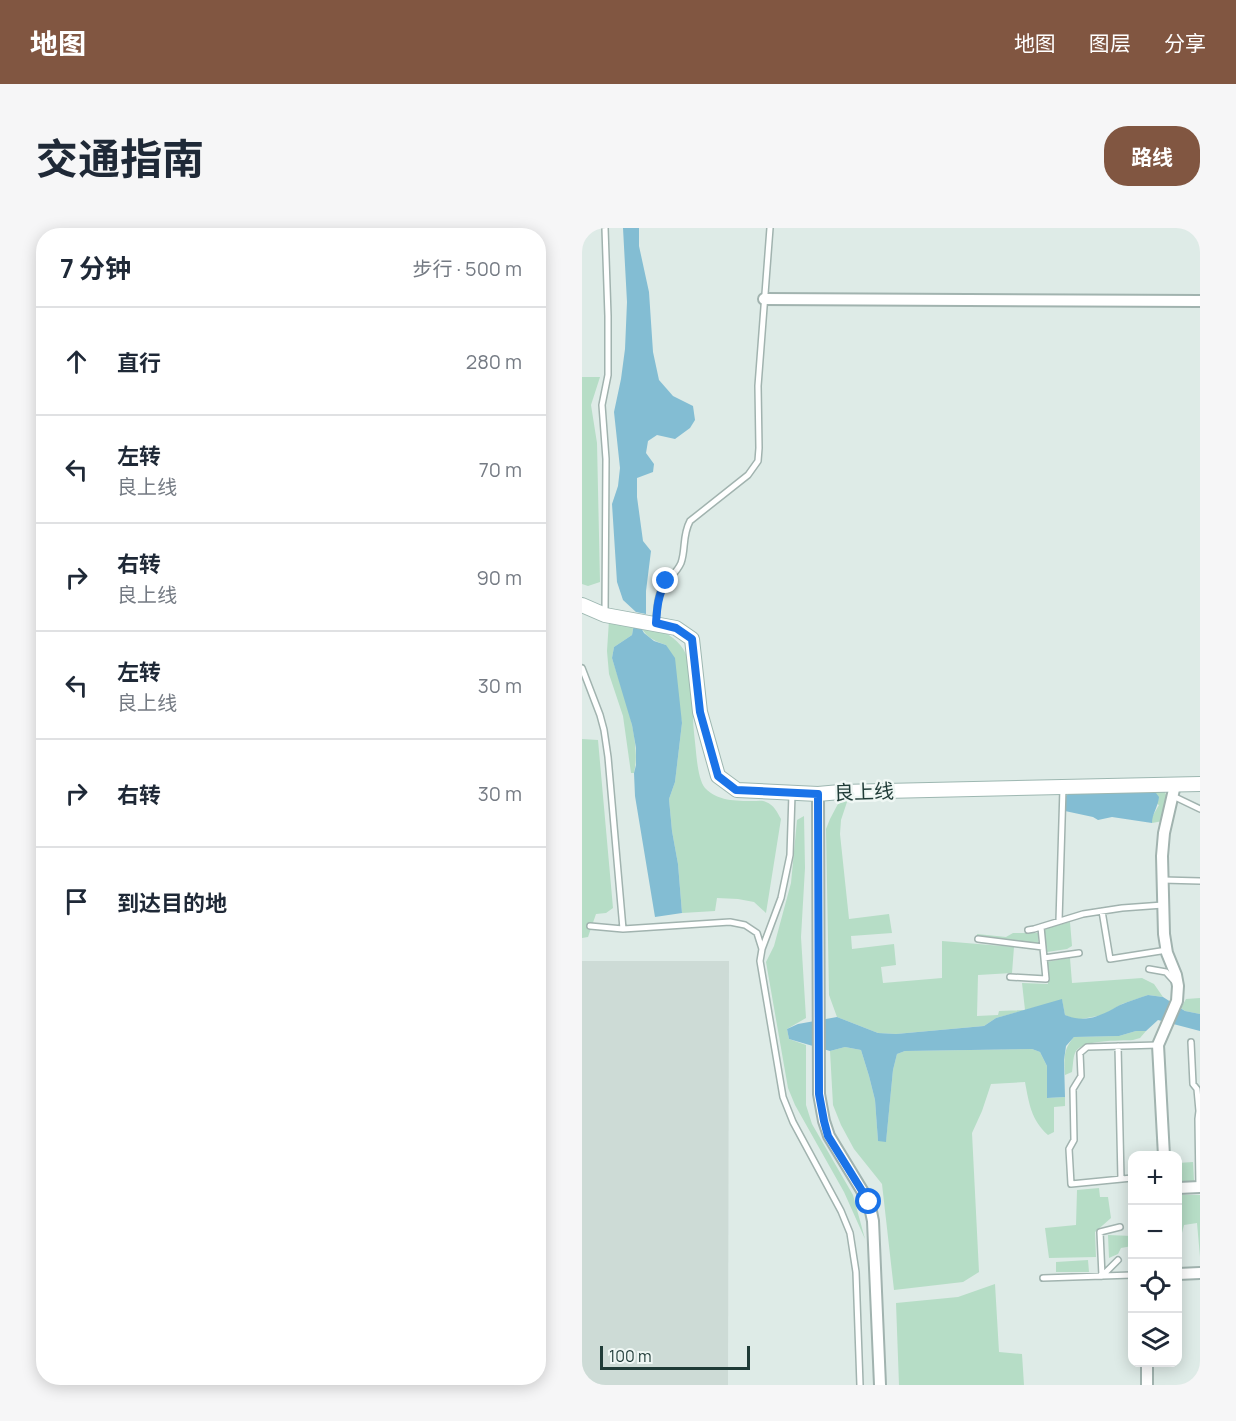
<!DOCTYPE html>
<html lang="zh">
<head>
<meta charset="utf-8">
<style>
  :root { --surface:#fff; --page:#f6f6f7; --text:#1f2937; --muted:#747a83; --line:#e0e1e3; --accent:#815641 }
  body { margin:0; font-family:Manrope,"Noto Sans SC",sans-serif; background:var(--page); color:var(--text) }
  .controls { position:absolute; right:18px; bottom:18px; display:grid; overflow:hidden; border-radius:12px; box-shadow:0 3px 15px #0003 }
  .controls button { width:54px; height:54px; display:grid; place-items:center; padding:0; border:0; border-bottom:2px solid var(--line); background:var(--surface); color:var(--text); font:30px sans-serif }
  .scale { position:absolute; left:18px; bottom:15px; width:150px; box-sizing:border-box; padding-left:6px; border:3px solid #1f3b37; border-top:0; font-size:16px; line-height:21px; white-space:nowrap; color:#1f3b37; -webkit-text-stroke:4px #eff7f4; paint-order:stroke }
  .stop { position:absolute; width:18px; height:18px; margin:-14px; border:4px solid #1a73e8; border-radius:50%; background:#fff }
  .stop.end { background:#1a73e8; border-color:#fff; box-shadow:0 2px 6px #0008 }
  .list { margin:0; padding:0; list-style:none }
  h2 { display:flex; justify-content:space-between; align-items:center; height:78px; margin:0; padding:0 24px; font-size:26px }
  h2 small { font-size:20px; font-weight:400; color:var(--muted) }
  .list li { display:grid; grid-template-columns:39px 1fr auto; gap:18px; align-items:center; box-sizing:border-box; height:108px; padding:0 24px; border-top:2px solid var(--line) }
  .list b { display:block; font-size:22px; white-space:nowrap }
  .list p { margin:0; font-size:20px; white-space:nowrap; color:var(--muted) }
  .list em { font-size:20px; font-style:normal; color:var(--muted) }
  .icon { flex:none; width:33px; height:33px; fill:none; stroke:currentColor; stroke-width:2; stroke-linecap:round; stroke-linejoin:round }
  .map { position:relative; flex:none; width:618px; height:1157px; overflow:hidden; border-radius:24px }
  header { display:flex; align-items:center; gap:36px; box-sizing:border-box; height:84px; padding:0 30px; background:var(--accent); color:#fff }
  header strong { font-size:28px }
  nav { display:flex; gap:33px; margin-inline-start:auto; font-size:21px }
  .intro { display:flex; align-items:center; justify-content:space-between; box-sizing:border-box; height:144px; padding:0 36px }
  h1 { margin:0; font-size:42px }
  .button { padding:15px 27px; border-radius:24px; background:var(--accent); color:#fff; font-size:21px; font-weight:700 }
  main { display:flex; gap:36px; padding:0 36px }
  aside { flex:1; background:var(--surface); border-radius:24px; box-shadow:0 3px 15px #0003 }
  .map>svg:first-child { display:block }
  .built { fill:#cddbd6 }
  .green { fill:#b6ddc6 }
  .water { fill:#83bdd3 }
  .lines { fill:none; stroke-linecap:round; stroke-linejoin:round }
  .lane-casing { stroke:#a1b3af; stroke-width:8 }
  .street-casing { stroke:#a1b3af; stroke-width:14 }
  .secondary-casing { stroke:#9db7b1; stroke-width:16 }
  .lane { stroke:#fff; stroke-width:5 }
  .street { stroke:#fff; stroke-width:10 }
  .secondary { stroke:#fff; stroke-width:14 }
  .route { stroke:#1a73e8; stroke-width:8 }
  .labels { text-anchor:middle; stroke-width:5; stroke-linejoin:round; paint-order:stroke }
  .street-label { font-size:20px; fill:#1f3b37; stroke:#eff7f4 }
</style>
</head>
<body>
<header>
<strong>地图</strong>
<nav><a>地图</a><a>图层</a><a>分享</a></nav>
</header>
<div class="intro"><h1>交通指南</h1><a class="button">路线</a></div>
<main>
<aside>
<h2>7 分钟<small>步行 · 500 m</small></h2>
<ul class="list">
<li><svg class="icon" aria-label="ahead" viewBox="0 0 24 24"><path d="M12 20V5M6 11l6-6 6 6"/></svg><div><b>直行</b></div><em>280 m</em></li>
<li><svg class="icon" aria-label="left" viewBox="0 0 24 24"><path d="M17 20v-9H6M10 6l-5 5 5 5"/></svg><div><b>左转</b><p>良上线</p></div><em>70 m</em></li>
<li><svg class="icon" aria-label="right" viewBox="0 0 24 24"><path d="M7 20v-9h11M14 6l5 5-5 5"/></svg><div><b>右转</b><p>良上线</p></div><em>90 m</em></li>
<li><svg class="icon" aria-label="left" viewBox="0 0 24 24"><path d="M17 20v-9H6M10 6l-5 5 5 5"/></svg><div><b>左转</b><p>良上线</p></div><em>30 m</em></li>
<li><svg class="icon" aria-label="right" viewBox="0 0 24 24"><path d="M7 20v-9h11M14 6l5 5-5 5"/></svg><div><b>右转</b></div><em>30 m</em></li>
<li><svg class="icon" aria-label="arrive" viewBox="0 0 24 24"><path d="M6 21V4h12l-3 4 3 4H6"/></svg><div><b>到达目的地</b></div></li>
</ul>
</aside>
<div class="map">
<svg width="618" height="1157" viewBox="0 0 618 1157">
  <rect width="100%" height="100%" fill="#deebe7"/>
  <path class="built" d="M0,733H147L146,1157H0Z"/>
  <path class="green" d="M0,149H18L9,177L15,215L18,354L6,358L0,356Z
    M27,392L52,396L50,407L32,419L30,430C40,463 60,511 52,545H49L41,488L27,446L25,423Z
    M57,396C69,399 81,402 91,410C114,427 110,463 111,488C111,500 113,512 114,524C115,534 117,553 123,560C135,573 154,573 171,573C175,573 181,572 184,574C192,577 195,584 199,591L184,685L172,674L156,671L135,670L133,683L100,685L96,636L90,603L87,571L93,554L100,495L84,417C70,412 64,409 57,396Z
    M0,511L16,512L31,680L24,685L14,686L6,709L0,710Z
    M582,562L584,567L581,593L570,595V589L577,577L553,563Z
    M266,571L259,592L258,606L267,691L307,686L310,705L269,708L270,721L312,716L314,737L299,739L301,755L360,750V713L432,719L430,745L396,747L395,788L416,787L417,783L443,782L440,755L466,756L464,734L488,730L490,755L560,750L572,756L581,769L566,767L540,776L521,787L494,792L483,787L480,772L414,790L402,798L314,806L296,805L255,789L247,767L244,601L248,591L258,572Z
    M222,588L223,640L219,709L224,790L205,801L207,811L224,817V877L230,896L271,967L283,1011L262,964L213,877L206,860L184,734L192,718L209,655L215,592Z
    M488,694L490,718L485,721L465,724L462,701Z
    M431,705H456V715L396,711L395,706L424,709Z
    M618,770V786L603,783L599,780L604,771Z
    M554,803H564L558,810L551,812C538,813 498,811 493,825C491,830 491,838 490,844L483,847C482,830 481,822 492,809L537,808Z
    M263,819L279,822L287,848L293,872L296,913H304L311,842L315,826L323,823L450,821L458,824L465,838L466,870L483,869V878L472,879V904L466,907C449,892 447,875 443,854L409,856L400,883L390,905L397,1044L381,1054L312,1062L300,956L272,921L259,897L251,877L248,823Z
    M611,934L612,953L596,954V935Z
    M517,960L518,969H526L529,990L513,1004L514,1029L467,1030L463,1000L494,997L495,962Z
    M596,967H618V1029L615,995L602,997L598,1013H596Z
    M526,1007L550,1008V1018L539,1020L536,1026L527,1030Z
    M506,1032L507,1044H474V1034Z
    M413,1056L417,1124L440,1126L442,1157H317L314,1075L376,1069Z"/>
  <path class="water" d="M41,0H57V18L67,64L71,124L77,152L91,168L111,178L113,192L108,200L93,211L75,207L66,213L64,225L72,236L71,244L55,250V269L61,313L69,323L64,363V386L54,384L41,372L35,354L30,276L36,258L38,240L32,184L39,151L43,121L45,74Z
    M52,396H57L62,405L72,413L84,417L93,430L100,495L93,554L87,571L90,603L96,636L100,685L73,689L53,568L52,545L54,537V520L50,497L30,430L32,419L50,407Z
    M553,563L574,565L577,569C576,579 570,586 570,595L530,589L516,592L511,589L483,583L484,568L489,564Z
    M566,767L581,769L603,783L618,786V803L576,792L564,803H554L537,808L492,809L484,818L482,832L483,869L465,870V838L458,824L450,821L323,823L315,826L311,842L304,914L296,913L293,872L287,848L279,822L263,819L248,823L207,811L205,801L216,796L255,789L296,805L314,806L402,798L414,790L480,771L483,787C504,796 520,787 538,777C547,773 557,770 566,767Z"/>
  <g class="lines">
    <defs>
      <path id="lane" d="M23,0L26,88V147L20,177L24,231L23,385
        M74,395C75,381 75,365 84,354C90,347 95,344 99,335C104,321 100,308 108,293L166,247L176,233L177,220L176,158L188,0
        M0,440L18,487L22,502L26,529L41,701
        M210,566L208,627L199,670L180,721L178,733L201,869L211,894L259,983L268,1005L274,1044L278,1157
        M591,568L618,581
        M581,652L618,653
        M520,683L528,731L585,722
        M477,693L481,560
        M8,698L41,701L148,694L163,697L175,705L180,721
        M446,702L452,701L501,686L540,680L581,677
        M396,711L461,719
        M462,730L497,725
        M567,741L584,744L593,754
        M428,749L464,751L459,699
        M609,814L611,856L615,861L617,883L616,891L617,959
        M536,818L539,951
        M550,950L489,956L487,921L492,912L491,861L499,848L498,825L505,819L576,817
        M520,1048L518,1004L538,999
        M520,1048L536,1032
        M461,1050L550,1047"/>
      <path id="street" d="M182,71L618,73
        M236,566L237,866L242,893L247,908L287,974L291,993L298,1157
        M582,928L576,817L595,773L596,758L594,747L585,725L582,706L580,628L582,605L593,557
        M596,960L618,959
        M596,1046L618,1045
        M565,1157V1134"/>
      <path id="secondary" d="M0,377L23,387L94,400L110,411L118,484L136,548L155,562L236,566L258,564L618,556"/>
    </defs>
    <use href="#lane" class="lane-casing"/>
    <use href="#street" class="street-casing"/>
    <use href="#secondary" class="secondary-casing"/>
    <use href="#lane" class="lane"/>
    <use href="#street" class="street"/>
    <use href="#secondary" class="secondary"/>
  </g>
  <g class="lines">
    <path class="route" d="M84,353C76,367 75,380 74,395L94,400L110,411L118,484L136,548L154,562L236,566L237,866L242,893L246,908L287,974"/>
  </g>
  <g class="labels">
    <g class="street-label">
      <text transform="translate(282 564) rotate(-2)" y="7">良上线</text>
    </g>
  </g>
</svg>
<div class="controls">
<button>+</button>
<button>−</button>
<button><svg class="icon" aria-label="locate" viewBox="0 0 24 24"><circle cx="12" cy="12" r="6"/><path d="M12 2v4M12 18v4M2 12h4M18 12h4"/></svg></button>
<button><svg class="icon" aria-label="layers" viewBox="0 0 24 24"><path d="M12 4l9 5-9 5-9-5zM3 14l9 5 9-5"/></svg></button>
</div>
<div class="scale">100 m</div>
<div class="stop" style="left:287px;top:974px"></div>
<div class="stop end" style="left:84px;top:353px"></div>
</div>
</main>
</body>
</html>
